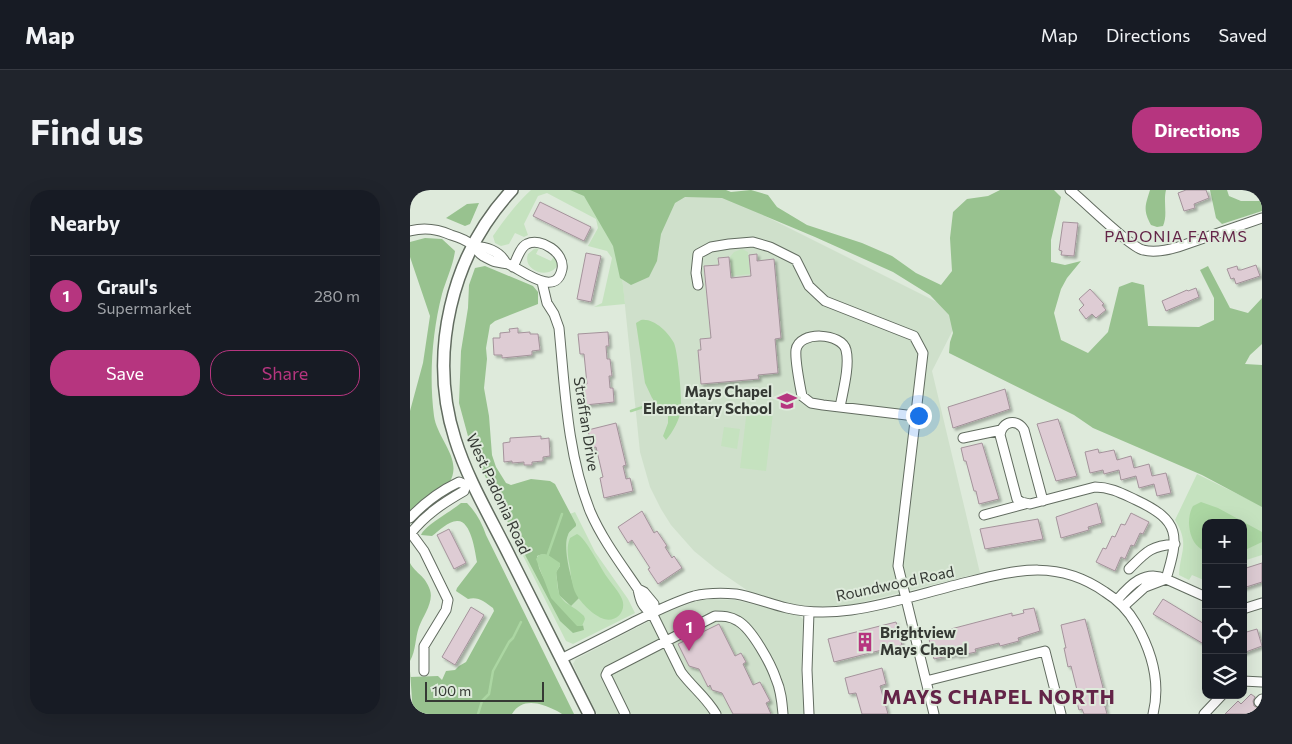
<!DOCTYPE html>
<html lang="en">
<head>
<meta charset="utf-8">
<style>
  :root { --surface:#171b24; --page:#20242c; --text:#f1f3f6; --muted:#9ea1a6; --line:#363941; --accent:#b6357f }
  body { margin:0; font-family:Commissioner,sans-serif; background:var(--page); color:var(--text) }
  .controls { position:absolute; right:15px; bottom:15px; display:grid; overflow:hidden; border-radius:10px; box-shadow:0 5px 20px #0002 }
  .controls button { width:45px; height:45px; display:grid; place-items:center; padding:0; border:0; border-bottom:1px solid var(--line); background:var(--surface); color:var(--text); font:25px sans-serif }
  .scale { position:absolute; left:15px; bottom:12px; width:119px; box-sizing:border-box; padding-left:5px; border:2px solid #353934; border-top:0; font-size:14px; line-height:18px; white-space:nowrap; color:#353934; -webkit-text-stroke:4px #deeadb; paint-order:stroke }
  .you { position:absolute; left:508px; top:225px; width:18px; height:18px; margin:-12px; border:4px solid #fff; border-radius:50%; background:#1a73e8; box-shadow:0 0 0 8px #1a73e833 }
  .badge { display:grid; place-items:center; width:32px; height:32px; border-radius:50%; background:var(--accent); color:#fff; font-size:16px; font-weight:700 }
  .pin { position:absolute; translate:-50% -41px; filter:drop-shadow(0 1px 2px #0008) }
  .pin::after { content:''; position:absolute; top:26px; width:18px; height:15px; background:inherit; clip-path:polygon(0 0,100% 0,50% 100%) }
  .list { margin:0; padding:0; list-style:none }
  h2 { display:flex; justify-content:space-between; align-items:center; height:65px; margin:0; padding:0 20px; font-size:21px }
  h2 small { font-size:16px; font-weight:400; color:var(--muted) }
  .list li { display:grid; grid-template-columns:32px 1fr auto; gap:15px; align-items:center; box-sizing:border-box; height:80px; padding:0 20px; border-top:1px solid var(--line) }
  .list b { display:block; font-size:19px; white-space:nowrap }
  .list p { margin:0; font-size:16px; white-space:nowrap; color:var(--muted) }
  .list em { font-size:16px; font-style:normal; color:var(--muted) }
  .actions { display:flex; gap:10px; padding:15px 20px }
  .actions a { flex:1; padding:11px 0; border:1px solid var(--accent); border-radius:20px; text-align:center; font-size:18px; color:var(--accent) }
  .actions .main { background:var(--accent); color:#fff }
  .icon { flex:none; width:28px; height:28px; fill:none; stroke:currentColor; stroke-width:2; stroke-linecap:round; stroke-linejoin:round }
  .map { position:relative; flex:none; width:852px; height:524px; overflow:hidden; border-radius:20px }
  header { display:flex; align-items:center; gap:30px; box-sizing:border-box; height:70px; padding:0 25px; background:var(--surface); border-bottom:1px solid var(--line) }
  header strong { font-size:24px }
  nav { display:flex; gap:28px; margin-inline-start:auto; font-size:18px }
  .intro { display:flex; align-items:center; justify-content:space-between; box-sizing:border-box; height:120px; padding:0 30px }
  h1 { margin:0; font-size:35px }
  .button { padding:12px 22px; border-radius:20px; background:var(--accent); color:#fff; font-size:18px; font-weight:700 }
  main { display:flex; gap:30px; padding:0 30px }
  aside { flex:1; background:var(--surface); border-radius:20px; box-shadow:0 5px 20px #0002 }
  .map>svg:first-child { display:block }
  .built { fill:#cfe0cb }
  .green { fill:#c5e2bf }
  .forest { fill:#98c28f }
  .water { fill:#abd6a2 }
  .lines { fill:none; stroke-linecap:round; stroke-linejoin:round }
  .stream { stroke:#abd6a2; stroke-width:2.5 }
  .building { fill:#deccd4; stroke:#a4939b; filter:url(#shadow) }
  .minor-casing { stroke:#626c60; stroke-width:11 }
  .major-casing { stroke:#626c60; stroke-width:14 }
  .minor { stroke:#fff; stroke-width:9 }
  .major { stroke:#fff; stroke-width:11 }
  .labels { text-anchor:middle; stroke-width:4; stroke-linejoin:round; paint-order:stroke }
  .poi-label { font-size:15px; font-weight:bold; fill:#353934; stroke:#deeadb; text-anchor:end }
  .street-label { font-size:15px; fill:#353934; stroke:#deeadb }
  .neighbourhood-label { font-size:16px; letter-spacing:1px; fill:#632447; stroke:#deeadb }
  .district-label { font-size:20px; font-weight:bold; letter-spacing:1px; fill:#632447; stroke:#deeadb }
</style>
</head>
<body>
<header>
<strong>Map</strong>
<nav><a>Map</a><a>Directions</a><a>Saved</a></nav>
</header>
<div class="intro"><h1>Find us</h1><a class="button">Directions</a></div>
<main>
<aside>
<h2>Nearby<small></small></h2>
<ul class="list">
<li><span class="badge">1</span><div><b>Graul's</b><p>Supermarket</p></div><em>280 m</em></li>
</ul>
<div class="actions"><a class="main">Save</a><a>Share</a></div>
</aside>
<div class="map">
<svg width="852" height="524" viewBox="0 0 852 524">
  <defs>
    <filter id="shadow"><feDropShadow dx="2.5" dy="2.5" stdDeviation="1" flood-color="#0004"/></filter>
  </defs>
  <rect width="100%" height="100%" fill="#deeadb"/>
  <path class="built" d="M301,0L361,29L551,124L522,181L570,383L441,415L409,417L380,414L341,403L306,379L284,361L261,335L251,319L240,297L230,262L211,77L193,19Z
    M300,409L325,410L388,425L393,429L391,481L394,524H187L165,479L163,474L166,469L259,421L287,411Z"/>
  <path class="green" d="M121,0H183L211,77L215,114L184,117L192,113L202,68L197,61L178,56L188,38L186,29L137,3L128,6L114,34L118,45L114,47L105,43L99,54L91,56L85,53L83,46C94,30 106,14 121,0Z
    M129,58L126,64L141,71L144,66L148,73L147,76C138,90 112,80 118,64L124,59Z
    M332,59L338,62L340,84L321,86L320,67L324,62Z
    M362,216L363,223L356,281L330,278L337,219Z
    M314,237L330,239L327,259L311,256Z
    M787,284L852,316V365L833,371V333H796V391L782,385L779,390L769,385C770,362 780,354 765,330Z
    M165,322L185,362L218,409L225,423L163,454L156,451L103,346Z"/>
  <path class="forest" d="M160,0H316L321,2L341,0L358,5L367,17L397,35L452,53L482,66L506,83L531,95L542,81L540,48L543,22L557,9L578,6L590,0H644L651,7L641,50V72L655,75L671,71L657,88L651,99L644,123L651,150L678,163L698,142L709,97L722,92L734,95L738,136L789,137L804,130V108L790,80L798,76L820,118L838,123L852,108V154L840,165L835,174L852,175V317L792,285L683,238L664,225L539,163L540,152L543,143L539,125L520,105L483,82L405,47L312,8L275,7L265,13L251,44L247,71L239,87L221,95L210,88L203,56L174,6Z
    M740,0H756C753,12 758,25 753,36L747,37L741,35C733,20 735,16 740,0Z
    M800,0H817L819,6L831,11H852V21L812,34L806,28Z
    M69,13L60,34L55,36L36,28L57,14Z
    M15,48L32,49L45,61C43,76 36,90 32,104C22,143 19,187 24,226C27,249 54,270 39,293L0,321V221L13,173L20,126L0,67V52Z
    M75,76L123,96L128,102V114L85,131L80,135L76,158L77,169L74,198L79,226L82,265L86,277L96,293L101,295L121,289L140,291L145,294L166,334V336C163,339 159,341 158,345C152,357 162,396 169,408L161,416L149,405L146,382L150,376C142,369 138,361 127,366C128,370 128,374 129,378C134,391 159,434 172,436L173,435L174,440L163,443L150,431L84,306L59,250L49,213L51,161L58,118L59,95L65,78Z
    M51,313H57C66,322 72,333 76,345L164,524C161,524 155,524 152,524C150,523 148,521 145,520C131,513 112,507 102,524H3L0,481V487L28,486L32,490L36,481L45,480L49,476L56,472L84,421L83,418C75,412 68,406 58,409L46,401L47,398L67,372C65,361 61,330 47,331C38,331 29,341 22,346L11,345C15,335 42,321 51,313Z
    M0,373C6,384 15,385 20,400C24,412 13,426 9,437C5,448 6,461 0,471Z"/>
  <path class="water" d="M231,130C244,128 258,142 264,153C268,163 272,207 271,219C270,229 263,242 256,250L253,246L258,233V226L242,208L235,193L226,133Z
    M791,312L808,318L852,342V352L833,361V333H796V361C779,357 775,329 783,316Z
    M167,344C176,348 190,377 197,387C202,394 209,402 212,409C217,421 206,433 194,429C184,426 171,413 166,404C162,396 161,386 160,378C158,368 156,357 160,348Z
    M134,364L138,365L150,373V376C146,381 146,384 147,390C148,416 159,411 174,426L175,429L172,436H167L141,408L126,369L129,365Z"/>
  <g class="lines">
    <path class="stream" d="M221,221L242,214L245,209
      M137,367L152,324
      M68,524L72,511L79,504L83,481L99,452L103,448L111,432"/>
  </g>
  <path class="building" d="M776,0H796L799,8L784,14L785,18L774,21L768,3Z
    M130,12L181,37L174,51L123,26Z
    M653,32L668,33L664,66L651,65L652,61L649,60Z
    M176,63L191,66L181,112L167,109Z
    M347,64V71L364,69L371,148L365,149L368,183L348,185L349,189L291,194L288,160H291L290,149L301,148L294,76L309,75L308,68L319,67L321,88L341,86L339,65Z
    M846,75L850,86L826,94L824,88L821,89L817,79L827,76L828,80H831Z
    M786,98L789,107L756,121L752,111L777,100L778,101Z
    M680,99L694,114L692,115L696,120L686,128L682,124L676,129L669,120L674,115L669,109Z
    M108,138V143L120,142V144H128L130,160L122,161V165L92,168V165H84L83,148H90V143L100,142L99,139Z
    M198,142L199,156H196L197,169H200L202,186H199L200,198H203L204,212L175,215L174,194H177L174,164H170L168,144Z
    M595,199L600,219L543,238L538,217Z
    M648,229L667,286L646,291L627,234Z
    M206,233L216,275L213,276L216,289L220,288L223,301L194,308L190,288L193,287L186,257L182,258L178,240Z
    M131,246V249L139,248L140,266L133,267V271L122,272V275H114V272L102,273V271L94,272L93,253L100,252V248Z
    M572,253L589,309L569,314L566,301H564L556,271H554L551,258Z
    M688,259L689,263L704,260L707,270L721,266L724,278L739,274L742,286L756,283L761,303L747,306L744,294L729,298L726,286L711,290L709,280L694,284L693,280L680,283L675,262Z
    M687,313L692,333L678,337L679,340L651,348L646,327Z
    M232,321L244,343L247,341L257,356L255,357L262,368L264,366L272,378L248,394L238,379L240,378L222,350L218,353L208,337Z
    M721,323L739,332L733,344L730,343L724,356L721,355L715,369L711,367L705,381L686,372L693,358L696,359L702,346L705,347L711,334L715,335Z
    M628,329L633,349L575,359L570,339Z
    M39,339L56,373L44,379L27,345Z
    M852,373V392L833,398V379Z
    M753,409L796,435V448L792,453L743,424Z
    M61,417L74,425L45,475L32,467Z
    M624,418L630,441L608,448L609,451L590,456L589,453L565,459L566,462L547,466V464L524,469L518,445L602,423V426L614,423L613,420Z
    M675,429L697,513H694L697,524H674L672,519L669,520L664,501L667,500L661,476L658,477L654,458H656L651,435Z
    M486,432L492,455L424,472L418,449Z
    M309,434L325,466L331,463L336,472L333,474L343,495L350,492L360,511L356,513L361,524H323L312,503L302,500L300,495L298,497L289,479L279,476L268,454Z
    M847,439L852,456L833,463V443Z
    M472,478L476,494L470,496L478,524H452L446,503L439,504L435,488Z
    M841,504L845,507L843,511L844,516L848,518L852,517V524H815L828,511L831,514Z"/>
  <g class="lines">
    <defs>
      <path id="minor" d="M660,0C674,11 720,57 733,60C744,63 758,60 768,57L852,28
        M0,41C15,37 27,39 41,45C48,47 56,50 62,55C66,58 68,63 73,66C77,68 82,71 86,72C90,73 94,73 98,74C111,79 146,109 152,79C155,63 131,47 117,54C110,57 106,71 103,77
        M63,56C76,57 89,60 96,73
        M132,92L137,113L144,124L149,138C155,199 157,263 180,321C192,349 211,374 228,399L234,402L244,414L242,423
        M288,95L286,83L288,64L301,57L319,54L343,52L360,57L386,70L399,96L415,111L504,146L513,163L488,376L524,524
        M430,217C433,201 440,175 436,160C432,143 389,140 386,160C385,169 390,196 392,206L401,213L413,215L505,226
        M553,248L591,240
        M633,311L614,240C607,228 592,231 590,245L607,309L611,312L620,314L685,297C701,297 713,304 726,310C771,331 769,346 756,389L796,407
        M574,325L615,314
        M0,328C14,313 30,301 49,292L56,295
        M0,342L14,361L38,410L36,420L14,456V481
        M0,344C15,325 33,313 54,301L56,295L62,292
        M719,379C736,362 740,356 765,354
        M228,399C230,410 232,417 242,423
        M707,410C720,395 735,379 756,389L735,397L714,416
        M833,419L852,413
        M399,422L397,480L399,524
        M242,423L271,482C283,498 296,507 306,524
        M151,469C175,457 199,445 222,433C242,423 263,412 284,406C297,403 313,403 326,404C343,407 360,414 377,418C398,423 419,423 441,420C479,415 520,401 558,392C608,379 649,370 695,402C708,410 718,420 726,434C742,462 751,492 743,524
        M516,491L635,461L651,524
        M833,491L852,492
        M849,512L852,509
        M215,524L196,485L198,481L305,426C313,426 320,426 328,431C342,439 361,474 366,489C371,500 372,512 373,524
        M794,524L812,505"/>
      <path id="major" d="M102,0C41,65 18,164 45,249C58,291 82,330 101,369C127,420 153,472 179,524"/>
    </defs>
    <use href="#minor" class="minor-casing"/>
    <use href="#major" class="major-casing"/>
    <use href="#minor" class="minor"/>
    <use href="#major" class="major"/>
  </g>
  <defs>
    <symbol id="school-bare" viewBox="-9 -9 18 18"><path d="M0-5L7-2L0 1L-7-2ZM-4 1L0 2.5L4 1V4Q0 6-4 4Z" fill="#b6357f" stroke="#deeadb" stroke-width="2.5" paint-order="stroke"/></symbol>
    <symbol id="building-bare" viewBox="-9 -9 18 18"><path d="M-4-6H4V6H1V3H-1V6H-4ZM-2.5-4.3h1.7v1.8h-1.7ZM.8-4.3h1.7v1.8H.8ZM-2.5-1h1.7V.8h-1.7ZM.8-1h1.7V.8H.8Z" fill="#b6357f" stroke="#deeadb" stroke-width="2.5" paint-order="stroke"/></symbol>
  </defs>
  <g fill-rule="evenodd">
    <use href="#school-bare" x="363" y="197" width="28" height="28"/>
    <use href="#building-bare" x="441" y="438" width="28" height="28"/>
  </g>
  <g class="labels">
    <g class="poi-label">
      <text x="362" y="207">Mays Chapel<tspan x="362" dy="17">Elementary School</tspan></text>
      <text x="470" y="448" text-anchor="start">Brightview<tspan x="470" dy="17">Mays Chapel</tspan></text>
    </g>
    <g class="street-label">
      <text transform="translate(176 234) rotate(81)" y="5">Straffan Drive</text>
      <text transform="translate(88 304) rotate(65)" y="5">West Padonia Road</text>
      <text transform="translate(485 394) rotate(-12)" y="5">Roundwood Road</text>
    </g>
    <g class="neighbourhood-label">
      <text x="766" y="52">PADONIA FARMS</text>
    </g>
    <g class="district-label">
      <text x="589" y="514">MAYS CHAPEL NORTH</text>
    </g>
  </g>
</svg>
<div class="controls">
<button>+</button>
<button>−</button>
<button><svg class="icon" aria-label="locate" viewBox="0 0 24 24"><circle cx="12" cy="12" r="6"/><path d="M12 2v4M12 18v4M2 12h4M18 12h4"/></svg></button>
<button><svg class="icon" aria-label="layers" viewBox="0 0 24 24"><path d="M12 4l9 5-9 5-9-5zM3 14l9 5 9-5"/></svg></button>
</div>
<div class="scale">100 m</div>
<div class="you"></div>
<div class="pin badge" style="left:279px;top:461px">1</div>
</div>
</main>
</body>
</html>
